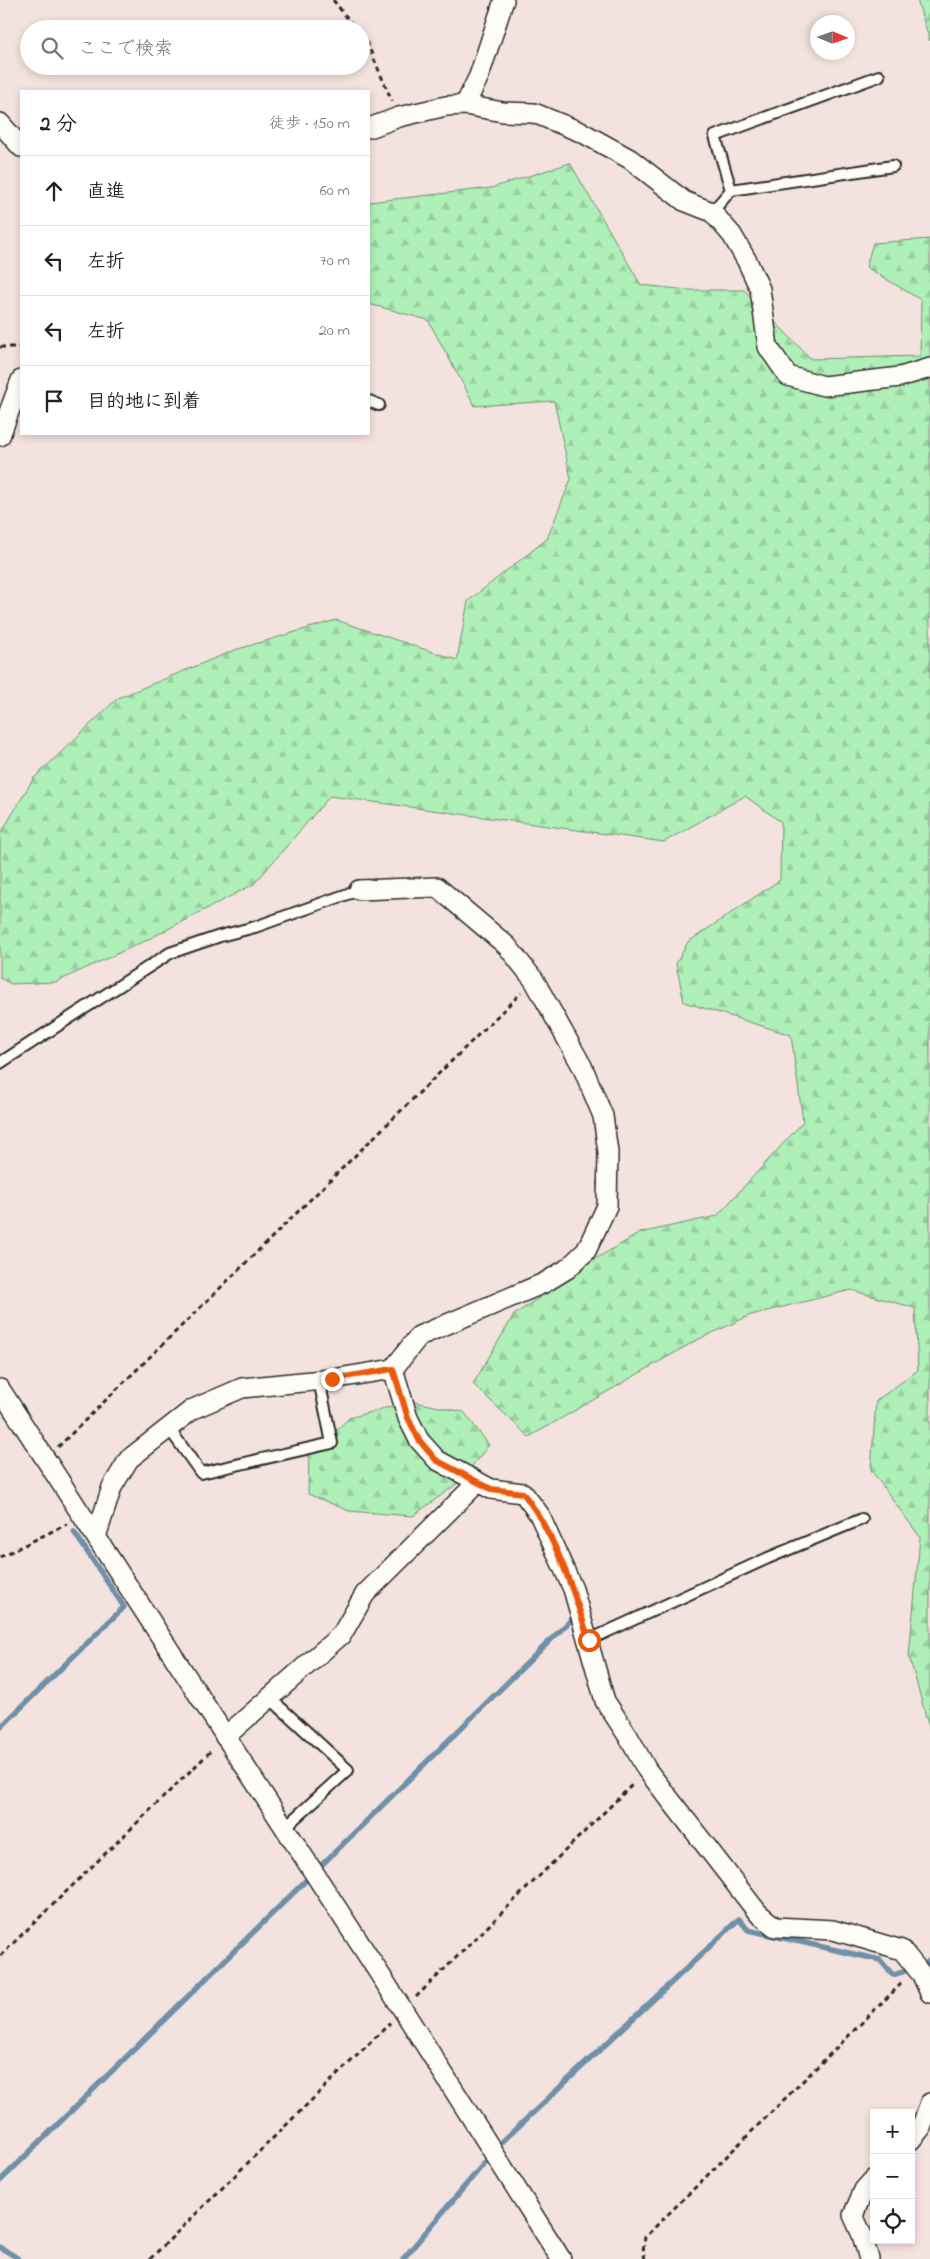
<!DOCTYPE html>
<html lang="ja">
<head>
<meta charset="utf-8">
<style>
  :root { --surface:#fff; --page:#f2f2f2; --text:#222; --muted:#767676; --line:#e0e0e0 }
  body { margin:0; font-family:"Indie Flower","Klee One",sans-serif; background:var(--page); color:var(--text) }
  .controls { position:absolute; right:15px; bottom:15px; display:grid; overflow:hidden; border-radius:0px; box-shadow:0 2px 8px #0003 }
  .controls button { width:45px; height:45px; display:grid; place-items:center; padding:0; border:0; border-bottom:1px solid var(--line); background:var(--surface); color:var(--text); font:25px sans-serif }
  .compass { position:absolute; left:810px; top:15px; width:45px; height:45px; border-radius:50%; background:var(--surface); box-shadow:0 2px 8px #0003; rotate:92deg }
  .stop { position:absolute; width:15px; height:15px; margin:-11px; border:4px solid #ea580c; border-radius:50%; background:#fff }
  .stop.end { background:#ea580c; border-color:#fff; box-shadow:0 1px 5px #0008 }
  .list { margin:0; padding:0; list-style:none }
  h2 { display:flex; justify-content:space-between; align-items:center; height:65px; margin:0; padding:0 20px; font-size:21px }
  h2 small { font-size:16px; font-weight:400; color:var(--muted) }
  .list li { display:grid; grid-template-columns:32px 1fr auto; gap:15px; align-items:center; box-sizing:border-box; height:70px; padding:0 20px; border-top:1px solid var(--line) }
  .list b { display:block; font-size:19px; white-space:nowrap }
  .list em { font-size:16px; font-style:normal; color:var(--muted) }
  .icon { flex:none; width:28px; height:28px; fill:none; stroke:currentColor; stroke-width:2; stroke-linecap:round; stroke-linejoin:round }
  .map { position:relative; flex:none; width:930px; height:2259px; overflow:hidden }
  .search { position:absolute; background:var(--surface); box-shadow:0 2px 8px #0003; left:20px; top:20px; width:350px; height:55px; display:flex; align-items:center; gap:12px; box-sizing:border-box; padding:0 18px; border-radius:28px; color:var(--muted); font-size:19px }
  .panel { position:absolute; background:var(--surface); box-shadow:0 2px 8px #0003; left:20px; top:90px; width:350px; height:345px; border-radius:0px }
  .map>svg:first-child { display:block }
  .forest { fill:url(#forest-firs); stroke:#6d8e72 }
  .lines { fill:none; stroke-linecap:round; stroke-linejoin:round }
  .stream { stroke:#6e90a8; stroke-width:5.5 }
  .service-casing { stroke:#2b2b2b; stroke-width:14 }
  .minor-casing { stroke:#2b2b2b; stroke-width:22 }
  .path { stroke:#2b2b2b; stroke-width:3; stroke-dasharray:5 4; stroke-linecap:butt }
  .service { stroke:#fdfcf7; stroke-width:10 }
  .minor { stroke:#fdfcf7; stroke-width:19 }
  .route { stroke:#ea580c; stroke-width:6 }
</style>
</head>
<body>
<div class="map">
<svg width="930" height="2259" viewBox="0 0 930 2259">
  <defs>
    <pattern id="forest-firs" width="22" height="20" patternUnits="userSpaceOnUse" patternTransform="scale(1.25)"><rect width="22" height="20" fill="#aff0b8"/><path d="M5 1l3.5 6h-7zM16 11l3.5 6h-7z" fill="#97ce9e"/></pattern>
  </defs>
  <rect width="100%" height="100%" fill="#f4e2de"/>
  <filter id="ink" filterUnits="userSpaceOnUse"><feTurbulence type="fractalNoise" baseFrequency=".02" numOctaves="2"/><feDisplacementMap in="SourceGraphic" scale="10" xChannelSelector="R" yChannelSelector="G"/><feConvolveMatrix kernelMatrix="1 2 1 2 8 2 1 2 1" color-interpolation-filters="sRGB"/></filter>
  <g filter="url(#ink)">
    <path class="forest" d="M917,0H930V41Z
      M570,163L641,285L688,290H744L811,359L920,356L921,300L866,267L873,243L930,239V1731L909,1656L920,1537L871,1470L876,1401L918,1370L915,1308L851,1290L751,1315L695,1341L529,1437L473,1384L514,1315L590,1262L640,1233L717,1216L803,1122L791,1035L684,1002L676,964L688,942L780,880L781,822L745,796L664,842L330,796L254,884L147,940L56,982L11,984L0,978V835L33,779L118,698L235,650L336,620L457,660L468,601L547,539L571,479L554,401L475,406L428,320L369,304V202L491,188Z
      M410,1401L464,1412L489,1445L459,1482L413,1516L349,1511L308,1494L309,1456L349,1418Z"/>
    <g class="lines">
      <path class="stream" d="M0,1728L124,1607L74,1532
        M0,2181L573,1618
        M0,2247L19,2259
        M403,2259L504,2140L739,1919L748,1930L880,1960L893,1975L924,1965L930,1960"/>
      <defs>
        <path id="service" d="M731,190L715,136L879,76
          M712,212L731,190L893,166
          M369,401L379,405
          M0,1063L170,953L220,936L255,927L359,890
          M168,1427L201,1473L332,1443L319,1380
          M589,1640L768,1558L862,1519
          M270,1698L348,1770L284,1828"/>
        <path id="minor" d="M465,105L479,76L504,0
          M0,123L21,147
          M369,128L399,117L446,106L465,105L503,112L534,113L583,133L630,159L684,201L712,212L732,235L747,261L760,289L768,347L788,376L824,386L900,377L930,368
          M0,436L21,380
          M393,1369L408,1418L419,1440L437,1460L491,1489L523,1493L539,1514L573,1589L605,1701L628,1736L647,1770L758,1913L775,1927L833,1930L902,1950L922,1975L930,1993
          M0,1389L403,2010L561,2259
          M96,1537L112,1487L129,1459L193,1409L242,1388L332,1379L393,1369L419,1336L544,1283L567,1269L586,1251L607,1206L608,1152L603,1116L582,1066L534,980L507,946L437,887L359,890
          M225,1737L342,1634L365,1594L478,1482
          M911,2140L921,2128L930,2103
          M869,2259L862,2235L853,2215L864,2190L874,2179"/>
      </defs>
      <use href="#service" class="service-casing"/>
      <use href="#minor" class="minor-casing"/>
      <path class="path" d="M333,0L356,29
        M361,35L367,43L392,101
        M0,347H21
        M58,1447L521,993
        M0,1557L67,1524
        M0,1956L213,1749
        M416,1997L634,1783
        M150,2259L390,2023
        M645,2259L643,2251L645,2237L904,1981"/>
      <use href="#service" class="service"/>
      <use href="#minor" class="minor"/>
    </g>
  </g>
  <g class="lines" filter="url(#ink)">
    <path class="route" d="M332,1379L393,1369L408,1418L419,1440L436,1460L491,1489L523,1493C556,1536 573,1589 589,1640"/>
  </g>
</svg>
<div class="controls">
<button>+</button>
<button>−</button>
<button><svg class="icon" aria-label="locate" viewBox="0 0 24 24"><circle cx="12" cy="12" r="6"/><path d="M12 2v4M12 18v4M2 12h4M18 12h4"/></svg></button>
</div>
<svg class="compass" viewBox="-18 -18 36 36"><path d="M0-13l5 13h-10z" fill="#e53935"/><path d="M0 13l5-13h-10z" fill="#767676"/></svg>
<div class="stop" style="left:589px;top:1640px"></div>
<div class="stop end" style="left:332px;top:1379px"></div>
<div class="search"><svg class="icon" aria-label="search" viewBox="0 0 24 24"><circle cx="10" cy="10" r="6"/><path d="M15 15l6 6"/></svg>ここで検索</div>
<section class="panel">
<h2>2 分<small>徒歩 · 150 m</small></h2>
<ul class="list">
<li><svg class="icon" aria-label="ahead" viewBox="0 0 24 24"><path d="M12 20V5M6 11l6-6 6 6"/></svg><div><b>直進</b></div><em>60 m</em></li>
<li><svg class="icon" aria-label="left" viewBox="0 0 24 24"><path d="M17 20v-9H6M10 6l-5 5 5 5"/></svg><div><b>左折</b></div><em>70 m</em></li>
<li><svg class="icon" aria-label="left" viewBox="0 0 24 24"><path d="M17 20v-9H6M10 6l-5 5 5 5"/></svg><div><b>左折</b></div><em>20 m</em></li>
<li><svg class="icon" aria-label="arrive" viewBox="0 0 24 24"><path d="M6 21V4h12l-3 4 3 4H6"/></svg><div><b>目的地に到着</b></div></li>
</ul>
</section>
</div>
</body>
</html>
